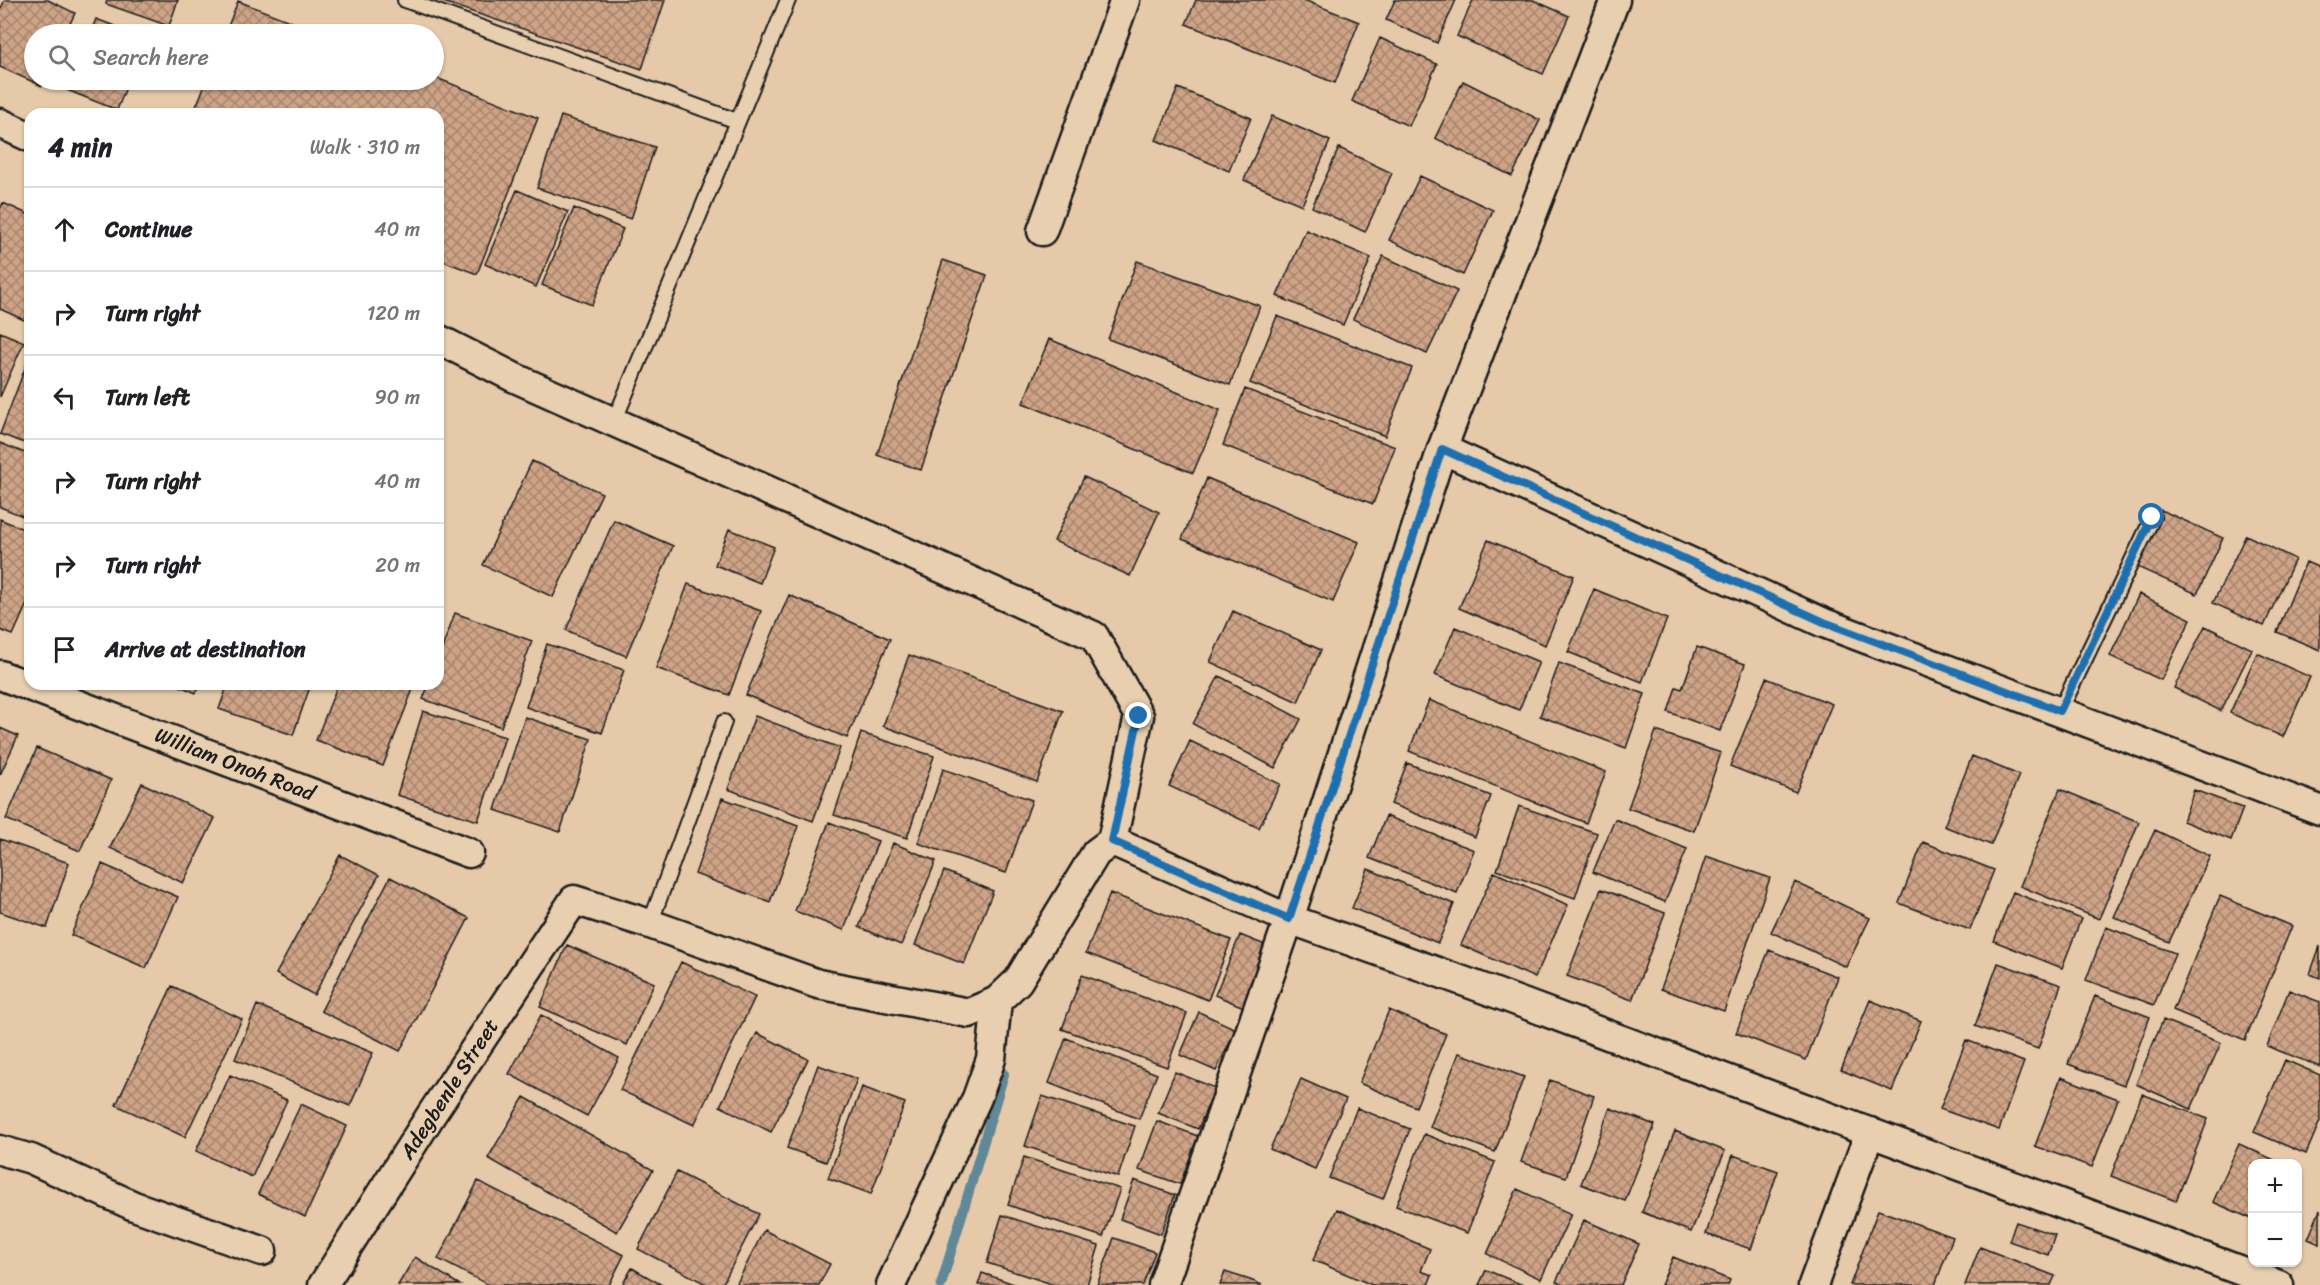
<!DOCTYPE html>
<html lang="en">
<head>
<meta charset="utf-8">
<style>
  :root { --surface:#fff; --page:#f2f2f2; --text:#202124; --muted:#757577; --line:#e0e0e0 }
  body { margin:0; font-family:Sriracha,sans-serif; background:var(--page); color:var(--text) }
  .controls { position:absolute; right:18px; bottom:18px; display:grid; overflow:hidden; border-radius:12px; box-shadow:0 2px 4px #0004 }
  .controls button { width:54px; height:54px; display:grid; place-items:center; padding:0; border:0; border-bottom:2px solid var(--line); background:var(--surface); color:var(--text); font:30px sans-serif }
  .stop { position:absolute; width:18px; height:18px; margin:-14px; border:4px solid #1f6fb2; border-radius:50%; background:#fff }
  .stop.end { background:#1f6fb2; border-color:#fff; box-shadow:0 2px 6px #0008 }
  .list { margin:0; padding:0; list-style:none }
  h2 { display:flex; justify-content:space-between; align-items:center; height:78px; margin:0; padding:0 24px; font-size:26px }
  h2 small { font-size:20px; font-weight:400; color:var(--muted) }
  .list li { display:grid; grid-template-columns:39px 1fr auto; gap:18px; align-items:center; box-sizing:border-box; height:84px; padding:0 24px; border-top:2px solid var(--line) }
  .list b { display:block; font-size:22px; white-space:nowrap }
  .list em { font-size:20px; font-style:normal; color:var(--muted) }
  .icon { flex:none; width:33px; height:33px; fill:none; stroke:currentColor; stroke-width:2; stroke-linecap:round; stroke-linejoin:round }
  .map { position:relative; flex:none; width:2320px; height:1285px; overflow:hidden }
  .search { position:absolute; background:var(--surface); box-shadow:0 2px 4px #0004; left:24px; top:24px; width:420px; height:66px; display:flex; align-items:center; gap:15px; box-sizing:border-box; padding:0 21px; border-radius:33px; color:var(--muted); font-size:22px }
  .panel { position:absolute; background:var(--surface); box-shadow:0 2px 4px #0004; left:24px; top:108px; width:420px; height:582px; border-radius:18px }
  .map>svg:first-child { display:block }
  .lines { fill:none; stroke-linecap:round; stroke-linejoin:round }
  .stream { stroke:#5f8899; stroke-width:10 }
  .building { fill:url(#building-cross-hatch); stroke:#1c1c1c; stroke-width:1.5 }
  .lane-casing { stroke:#1c1c1c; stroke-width:18 }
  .street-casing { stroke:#1c1c1c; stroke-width:33 }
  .lane { stroke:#e7cfaf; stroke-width:14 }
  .street { stroke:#e7cfaf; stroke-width:28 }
  .route { stroke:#1f6fb2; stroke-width:8 }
  .labels { text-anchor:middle; stroke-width:4.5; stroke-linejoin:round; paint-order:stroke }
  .street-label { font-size:21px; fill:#1c1c1c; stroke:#e7cfaf }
</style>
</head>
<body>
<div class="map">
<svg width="2320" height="1285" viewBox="0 0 2320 1285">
  <defs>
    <pattern id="building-cross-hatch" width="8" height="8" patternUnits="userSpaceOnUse" patternTransform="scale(1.5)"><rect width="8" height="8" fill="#cea386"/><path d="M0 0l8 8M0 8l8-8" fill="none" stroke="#a6846d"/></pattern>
  </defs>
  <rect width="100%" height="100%" fill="#e5c9a9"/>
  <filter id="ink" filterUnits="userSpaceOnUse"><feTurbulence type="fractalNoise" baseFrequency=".0167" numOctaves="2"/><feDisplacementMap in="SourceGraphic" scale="12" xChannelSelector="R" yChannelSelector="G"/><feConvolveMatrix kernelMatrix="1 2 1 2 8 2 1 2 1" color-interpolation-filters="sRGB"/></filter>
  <g filter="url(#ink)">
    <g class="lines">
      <path class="stream" d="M941,1285L1004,1074"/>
    </g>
    <path class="building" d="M5,0H48L75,13L65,34H34V80H45L42,86L0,67V10Z
      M107,0H178L169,26L106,4Z
      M437,0H665L642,69Z
      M1196,0H1304L1359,22L1335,83L1186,24Z
      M1395,0H1456L1437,43L1386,20Z
      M1473,0H1533L1569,16L1543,74L1457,36Z
      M238,1L323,34H225Z
      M96,19L136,34H90Z
      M1380,38L1437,64L1409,126L1352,101Z
      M434,77L538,118L477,274L438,259V114H193L207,80H434Z
      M72,80H129L117,110L67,90Z
      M1463,81L1540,120L1512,176L1435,138Z
      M1178,88L1251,118L1229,171L1156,140Z
      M561,116L655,147L631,219L537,188Z
      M1272,116L1330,141L1302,205L1244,180Z
      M1339,148L1392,173L1365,232L1312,207Z
      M1420,176L1493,210L1463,275L1389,240Z
      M517,190L568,212L536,287L485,264Z
      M3,203L30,215V307L24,320L0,309V209Z
      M574,208L623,229L592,305L542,285Z
      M1306,230L1371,258L1343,325L1277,296Z
      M1383,256L1457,291L1427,354L1353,319Z
      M943,260L987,275L921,470L877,455Z
      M1137,261L1260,306L1230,385L1108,339Z
      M1277,316L1412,368L1385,436L1250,383Z
      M0,332L24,342L0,397Z
      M1049,339L1220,410L1193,473L1023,403Z
      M30,355V445L0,434Z
      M1245,389L1395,447L1373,504L1223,445Z
      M0,443L30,455V519L0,507Z
      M532,461L602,493L553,597L483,565Z
      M1084,477L1159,512L1130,576L1054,541Z
      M1207,478L1359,542L1333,602L1182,539Z
      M2161,510L2223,538L2197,594L2135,566Z
      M0,519L30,532V597L13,635L0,630Z
      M614,520L673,546L626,656L566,630Z
      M729,529L774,547L760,583L715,565Z
      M2246,535L2295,559L2264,626L2213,603Z
      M1488,540L1574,576L1545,645L1459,608Z
      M2306,562L2320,568V650L2277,632Z
      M688,584L761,611L729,695L656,668Z
      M1594,589L1667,619L1642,682L1568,652Z
      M2139,594L2191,619L2161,680L2110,656Z
      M789,595L890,639L847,738L746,695Z
      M1233,611L1321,650L1298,702L1210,662Z
      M455,613L532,641L501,727L423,699L429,684H438V659Z
      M2205,626L2252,649L2221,711L2174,688Z
      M1455,627L1539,662L1519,710L1435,675Z
      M547,644L624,670L602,733L526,707Z
      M1697,647L1745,664L1720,731L1668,712L1676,687L1682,689Z
      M2257,653L2310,677L2283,737L2230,713Z
      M909,655L1063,711L1037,782L883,726Z
      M1559,663L1645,694L1626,748L1540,716Z
      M1219,676L1301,719L1275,768L1193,724Z
      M1766,678L1832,704L1796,792L1730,766Z
      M176,684H200L196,693Z
      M228,684H311L293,735L219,709Z
      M338,684H415L383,766L316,740Z
      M1429,700L1606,772L1586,823L1409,751Z
      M423,711L505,737L478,821L397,795Z
      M755,716L840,748L813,821L728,789Z
      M525,717L591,739L560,832L495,810Z
      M0,728L18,736L0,775Z
      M1656,731L1721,753L1694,831L1628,808Z
      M861,733L934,756L907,838L834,815Z
      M1190,741L1280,784L1259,828L1169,786Z
      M37,748L111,780L80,851L6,819Z
      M1972,756L2019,775L1991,845L1944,826Z
      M1407,763L1491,796L1475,837L1391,804Z
      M943,769L1032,800L1006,873L918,843Z
      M142,783L215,818L183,883L110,848Z
      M2060,789L2139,822L2099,919L2020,886Z
      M2194,790L2243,808L2231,840L2183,821Z
      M722,798L798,826L770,902L695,874Z
      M1519,806L1597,833L1575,898L1497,870Z
      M1386,816L1474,850L1457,893L1369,858Z
      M1615,819L1687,849L1665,902L1593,872Z
      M829,822L878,841L844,930L795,911Z
      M2155,830L2210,856L2169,942L2114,917Z
      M0,839L69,863L47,928L0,912Z
      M1923,842L1994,870L1970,930L1899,903Z
      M893,843L936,861L901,945L859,927Z
      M340,855L379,875L314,995L276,974Z
      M1706,856L1770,878L1724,1011L1661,989Z
      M102,864L178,897L146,968L71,935Z
      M1368,869L1454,904L1438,943L1352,908Z
      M944,871L993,891L964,964L915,945Z
      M1494,872L1568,905L1535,978L1461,945Z
      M390,877L469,918L400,1051L321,1011Z
      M1795,882L1870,918L1846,967L1771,932Z
      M1601,889L1665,913L1632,1000L1567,976Z
      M2013,892L2081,919L2062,968L1994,941Z
      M1110,893L1231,940L1208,1000L1086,953Z
      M2220,896L2292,926L2245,1040L2173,1010Z
      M2106,927L2175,953L2154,1005L2086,980Z
      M1240,935L1270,947L1246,1008L1215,995Z
      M567,945L654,983L627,1045L540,1007Z
      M2320,946V978L2310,974Z
      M1769,950L1838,977L1806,1060L1736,1033Z
      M681,962L755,997L694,1125L620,1090Z
      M1998,963L2061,985L2038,1049L1975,1026Z
      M1082,975L1187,1013L1167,1067L1062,1029Z
      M172,986L242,1019L185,1137L116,1105Z
      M2289,990L2320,1002V1067L2267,1046Z
      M2095,996L2150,1017L2124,1085L2068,1064Z
      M1870,1000L1921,1021L1892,1091L1841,1070Z
      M257,1005L373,1053L350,1106L235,1059Z
      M1389,1010L1446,1034L1416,1107L1359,1083Z
      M1199,1012L1236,1029L1216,1071L1180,1055Z
      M541,1015L619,1058L587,1116L509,1074Z
      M2163,1020L2221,1043L2191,1109L2136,1084Z
      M757,1033L808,1059L771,1132L720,1106Z
      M1066,1038L1157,1074L1139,1119L1049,1083Z
      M1966,1040L2024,1062L1999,1130L1940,1109Z
      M1459,1053L1524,1077L1495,1152L1430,1127Z
      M2285,1060L2320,1075V1121L2306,1154L2254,1132Z
      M818,1065L857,1079L826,1162L787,1148Z
      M1175,1072L1215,1088L1198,1129L1158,1113Z
      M230,1075L287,1100L252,1177L196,1151Z
      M2061,1077L2118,1099L2092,1167L2035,1146Z
      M1301,1079L1346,1099L1315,1169L1270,1149Z
      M1550,1080L1594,1096L1566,1177L1521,1162Z
      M862,1087L905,1103L871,1194L828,1178Z
      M2142,1094L2208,1119L2176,1201L2111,1176Z
      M1042,1096L1135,1126L1118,1177L1025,1146Z
      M524,1097L653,1170L617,1232L488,1158Z
      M301,1104L347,1126L305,1217L258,1194Z
      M1357,1108L1410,1129L1383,1199L1329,1178Z
      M1610,1108L1655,1125L1625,1201L1581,1184Z
      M1157,1121L1198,1136L1180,1184L1139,1170Z
      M1675,1131L1725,1151L1691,1232L1642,1212Z
      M1424,1134L1495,1162L1467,1233L1396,1206Z
      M2239,1144L2283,1164H2252V1219L2213,1202Z
      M1733,1155L1778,1171L1751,1249L1706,1234Z
      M1024,1157L1120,1189L1103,1237L1008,1205Z
      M677,1172L759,1214L722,1285H708L638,1249Z
      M1134,1180L1175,1195L1161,1234L1120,1219Z
      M478,1181L624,1255L609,1285H489L438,1259Z
      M1517,1189L1571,1214L1541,1279L1487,1254Z
      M1337,1209L1430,1249L1421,1271L1432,1275L1428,1285H1372L1313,1260Z
      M1878,1210L1953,1237L1935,1285H1850Z
      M2320,1210V1244L2308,1239Z
      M1002,1215L1099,1246L1087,1285H1055L987,1263Z
      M1584,1220L1639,1244L1621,1285H1563L1556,1282Z
      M2016,1222L2055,1235L2048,1255L2009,1241Z
      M764,1230L830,1264L819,1285H736Z
      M1114,1238L1155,1252L1143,1285H1097Z
      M1980,1247L2055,1276L2051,1285H1965Z
      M415,1257L460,1285H398Z
      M1673,1257L1730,1280L1728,1285H1661Z
      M632,1268L662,1285H622Z
      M1486,1270L1523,1285H1479Z
      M1225,1272L1250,1280L1262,1285H1220Z
      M982,1273L1017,1285H978Z"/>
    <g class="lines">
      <defs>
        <path id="lane" d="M405,0L737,121
          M614,422L788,0
          M2060,711L2153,517
          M650,924L724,722"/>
        <path id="street" d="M0,123L30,137
          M1042,231L1125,0
          M438,339L513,377L1094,636L1139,716L1112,841
          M1442,449L1824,623L2320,810
          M0,675L469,853
          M0,1150L31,1159L134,1206L262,1251
          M323,1285L431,1115L574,900L650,924L818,984L969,1013L997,1001L1018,981L1096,853L1112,841L1289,919L1474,985L2279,1285
          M891,1285L977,1098L991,1059L997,1001
          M1163,1285L1289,919L1442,449L1615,0
          M1813,1285L1870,1132"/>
      </defs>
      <use href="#lane" class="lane-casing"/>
      <use href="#street" class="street-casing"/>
      <use href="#lane" class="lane"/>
      <use href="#street" class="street"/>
    </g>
  </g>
  <g class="lines" filter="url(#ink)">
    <path class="route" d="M1139,716L1112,841L1289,919L1442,449L1824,622L2060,711L2152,517"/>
  </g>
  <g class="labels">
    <g class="street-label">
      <text transform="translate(235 764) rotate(21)" y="7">William Onoh Road</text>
      <text transform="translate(449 1089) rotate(-57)" y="7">Adegbenle Street</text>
    </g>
  </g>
</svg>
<div class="controls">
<button>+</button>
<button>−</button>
</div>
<div class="stop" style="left:2152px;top:517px"></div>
<div class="stop end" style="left:1139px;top:716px"></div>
<div class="search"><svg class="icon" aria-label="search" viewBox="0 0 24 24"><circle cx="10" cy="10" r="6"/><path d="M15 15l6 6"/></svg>Search here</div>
<section class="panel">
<h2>4 min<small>Walk · 310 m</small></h2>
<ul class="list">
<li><svg class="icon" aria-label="ahead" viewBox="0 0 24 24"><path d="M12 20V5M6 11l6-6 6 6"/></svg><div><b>Continue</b></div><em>40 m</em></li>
<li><svg class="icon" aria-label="right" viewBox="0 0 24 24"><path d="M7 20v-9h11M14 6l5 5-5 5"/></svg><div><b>Turn right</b></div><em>120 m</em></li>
<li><svg class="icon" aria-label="left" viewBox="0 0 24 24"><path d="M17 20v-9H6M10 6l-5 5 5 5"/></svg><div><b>Turn left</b></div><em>90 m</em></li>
<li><svg class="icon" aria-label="right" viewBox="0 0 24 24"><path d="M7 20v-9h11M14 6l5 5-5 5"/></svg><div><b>Turn right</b></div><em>40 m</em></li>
<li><svg class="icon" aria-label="right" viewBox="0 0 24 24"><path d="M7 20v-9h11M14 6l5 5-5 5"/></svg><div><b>Turn right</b></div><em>20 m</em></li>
<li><svg class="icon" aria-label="arrive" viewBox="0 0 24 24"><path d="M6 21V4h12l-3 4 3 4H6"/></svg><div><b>Arrive at destination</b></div></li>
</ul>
</section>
</div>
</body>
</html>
